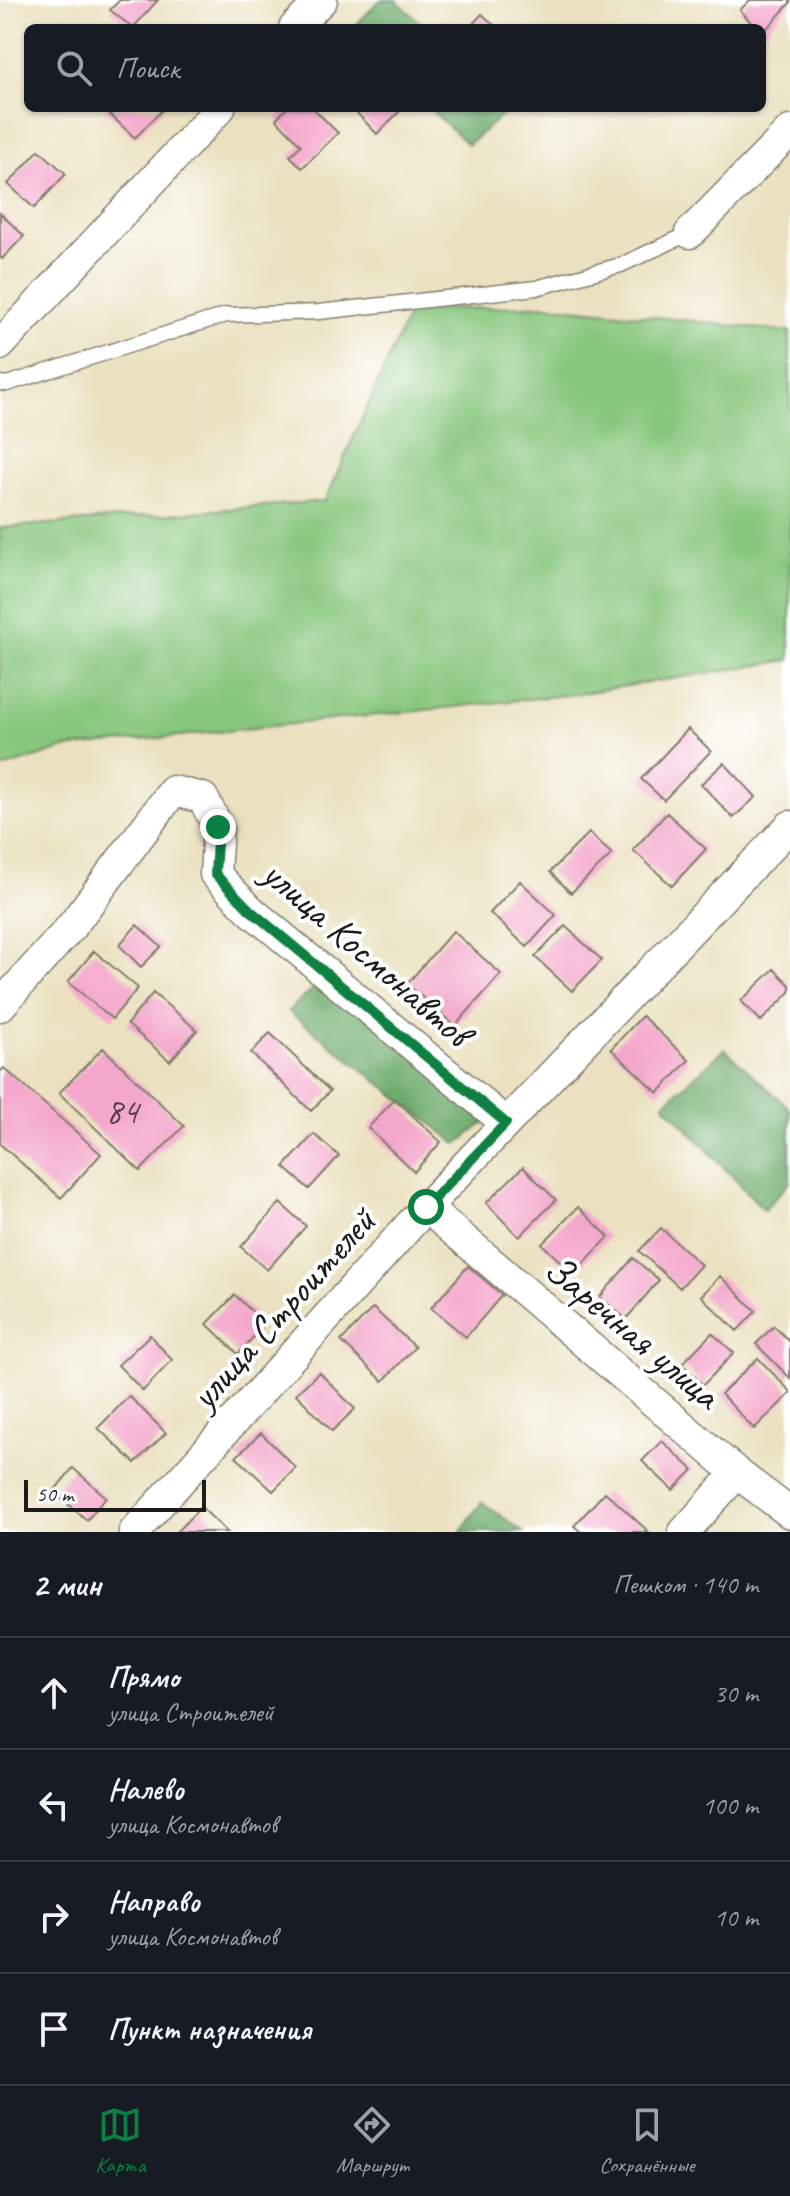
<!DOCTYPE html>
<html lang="ru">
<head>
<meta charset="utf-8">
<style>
  :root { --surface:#171b24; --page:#242831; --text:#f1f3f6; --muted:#9ea1a6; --line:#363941; --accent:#0b8043 }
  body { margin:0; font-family:Caveat,sans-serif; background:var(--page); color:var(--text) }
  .scale { position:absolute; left:24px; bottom:20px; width:182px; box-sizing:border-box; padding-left:8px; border:4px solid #1c1c1c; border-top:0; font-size:22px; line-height:28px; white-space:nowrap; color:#1c1c1c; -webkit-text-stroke:6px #fff; paint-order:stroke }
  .stop { position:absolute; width:24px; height:24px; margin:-18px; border:6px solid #0b8043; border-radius:50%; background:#fff }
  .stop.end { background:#0b8043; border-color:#fff; box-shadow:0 2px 8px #0008 }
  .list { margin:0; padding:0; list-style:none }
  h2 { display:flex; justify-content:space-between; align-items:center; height:104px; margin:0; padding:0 32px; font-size:34px }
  h2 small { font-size:26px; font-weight:400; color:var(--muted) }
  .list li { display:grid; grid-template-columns:52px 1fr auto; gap:24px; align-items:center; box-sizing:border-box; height:112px; padding:0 32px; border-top:2px solid var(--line) }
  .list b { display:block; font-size:30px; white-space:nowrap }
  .list p { margin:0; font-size:26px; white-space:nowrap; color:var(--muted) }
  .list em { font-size:26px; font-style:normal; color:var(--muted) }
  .icon { flex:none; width:44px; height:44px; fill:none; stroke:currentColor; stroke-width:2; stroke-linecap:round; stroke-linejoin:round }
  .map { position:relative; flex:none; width:790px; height:1532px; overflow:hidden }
  .search { position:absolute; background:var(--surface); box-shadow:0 2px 6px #0004; left:24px; right:24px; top:24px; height:88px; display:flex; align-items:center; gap:20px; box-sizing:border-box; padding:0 28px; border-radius:12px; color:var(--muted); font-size:30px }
  .sheet { height:552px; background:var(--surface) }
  nav { display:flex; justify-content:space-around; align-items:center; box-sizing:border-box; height:112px; border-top:2px solid var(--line); background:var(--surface); font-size:22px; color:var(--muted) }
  nav a { display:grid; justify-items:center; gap:4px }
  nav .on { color:var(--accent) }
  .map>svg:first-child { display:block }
  .green { fill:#87c67d; stroke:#52714c; stroke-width:2 }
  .forest { fill:#6dab6c; stroke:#446444; stroke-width:2 }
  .building { fill:#f4a7cc }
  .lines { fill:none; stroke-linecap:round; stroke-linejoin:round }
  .lane-casing { stroke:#847e6e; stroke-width:17 }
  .street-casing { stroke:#847e6e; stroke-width:33 }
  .lane { stroke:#fff; stroke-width:14 }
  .street { stroke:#fff; stroke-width:30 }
  .route { stroke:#0b8043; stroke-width:10 }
  .labels { text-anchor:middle; stroke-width:8; stroke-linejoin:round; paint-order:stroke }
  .number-label { font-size:36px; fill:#523f48 }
  .street-label { font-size:40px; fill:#1c1c1c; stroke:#fff }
</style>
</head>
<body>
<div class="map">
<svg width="790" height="1532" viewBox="0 0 790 1532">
  <rect width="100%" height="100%" fill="#fff"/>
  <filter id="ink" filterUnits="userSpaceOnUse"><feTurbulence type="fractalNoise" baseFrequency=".0125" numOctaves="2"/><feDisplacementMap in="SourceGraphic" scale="16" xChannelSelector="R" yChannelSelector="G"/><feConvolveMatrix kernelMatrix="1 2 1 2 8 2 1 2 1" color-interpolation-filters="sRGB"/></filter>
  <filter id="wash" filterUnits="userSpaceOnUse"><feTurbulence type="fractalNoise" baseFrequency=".006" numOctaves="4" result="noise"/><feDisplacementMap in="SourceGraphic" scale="32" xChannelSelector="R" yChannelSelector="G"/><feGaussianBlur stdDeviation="1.8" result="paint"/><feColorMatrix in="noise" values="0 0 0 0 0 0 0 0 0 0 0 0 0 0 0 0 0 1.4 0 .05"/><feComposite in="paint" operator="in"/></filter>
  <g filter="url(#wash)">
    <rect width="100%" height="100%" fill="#ebe1c0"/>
    <path class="green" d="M546,305L790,332V660L576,694L65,748L0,769V528L325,501L410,311Z"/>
    <path class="forest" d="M380,0H396L426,28H353Z
      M429,108H510L468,145Z
      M322,981L489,1119L457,1144L288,1011Z
      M725,1049L790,1109V1182L764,1210L664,1104Z
      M482,1502L523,1532H460Z"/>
    <g id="blocks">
      <path class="building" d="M120,0H158L133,28L110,10Z
        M750,0H790V3L762,34V28H756L740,10Z
        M482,14L497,28H469Z
        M103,108H164L135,138Z
        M287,108H313L338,133L302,168L290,156L301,145L276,119Z
        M352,108H403L377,134Z
        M39,150L66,174L34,208L8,184Z
        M0,213L24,236L2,259L0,257Z
        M688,729L711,751L664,800L641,779Z
        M724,763L756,797L733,818L701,784Z
        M667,813L706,849L672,886L633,850Z
        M589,833L612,854L571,893L550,872Z
        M520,881L556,915L527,947L490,913Z
        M137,925L161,947L141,967L119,945Z
        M565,926L602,960L572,991L535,957Z
        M453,931L501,974L455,1026L407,984Z
        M94,951L138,988L112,1019L68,982Z
        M774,969L790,985V992L761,1021L741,1001Z
        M153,993L197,1030L170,1061L127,1024Z
        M642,1016L689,1060L658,1093L611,1049Z
        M270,1033L330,1091L311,1111L251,1053Z
        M103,1048L184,1126L140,1171L59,1093Z
        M4,1068L101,1154L61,1198L0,1144V1072Z
        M395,1099L441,1142L414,1172L368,1128Z
        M314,1134L339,1156L309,1189L284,1167Z
        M523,1167L556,1200L519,1237L486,1203Z
        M280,1203L306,1226L267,1270L241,1247Z
        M578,1207L609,1237L573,1274L542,1244Z
        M661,1228L701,1265L680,1288L639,1251Z
        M633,1258L659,1280L626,1319L600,1297Z
        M468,1266L502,1295L466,1337L431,1308Z
        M720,1276L756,1311L737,1331L701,1296Z
        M235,1295L265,1324L238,1354L207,1324Z
        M373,1308L415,1347L383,1381L341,1341Z
        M774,1326L790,1342V1378L756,1344Z
        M712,1333L734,1353L703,1385L682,1364Z
        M150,1335L172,1360L143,1391L118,1365Z
        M758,1358L790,1391V1394L754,1429L721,1394Z
        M319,1372L355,1409L332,1431L296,1394Z
        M129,1396L166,1433L135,1463L98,1428Z
        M261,1433L296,1468L273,1491L236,1457Z
        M662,1441L693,1470L673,1490L642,1461Z
        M73,1468L106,1497L87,1520L53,1492Z
        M605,1492L649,1532H581L574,1526Z
        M201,1507L227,1532H176Z"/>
    </g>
  </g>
  <g filter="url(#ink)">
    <use href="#blocks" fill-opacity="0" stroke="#847e6e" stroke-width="2"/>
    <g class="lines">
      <defs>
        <path id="lane" d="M0,383L7,384L226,315L319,312L536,288L621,265L690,233"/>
        <path id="street" d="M294,28L322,0
          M690,233L790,131
          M0,345L220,108
          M0,1006L71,927L173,791L203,798L218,827L215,874L250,910L506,1123
          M426,1207L737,1473L790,1513
          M134,1532L426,1207L790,826
          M684,1532L737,1473"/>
      </defs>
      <use href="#lane" class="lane-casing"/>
      <use href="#street" class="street-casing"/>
      <use href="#lane" class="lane"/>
      <use href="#street" class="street"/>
    </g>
  </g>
  <g class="lines" filter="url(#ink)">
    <path class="route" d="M218,827L215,874L250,910L506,1123L426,1207"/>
  </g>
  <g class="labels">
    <g class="number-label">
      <text x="122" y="1123">84</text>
    </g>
    <g class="street-label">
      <text transform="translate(367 952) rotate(41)" y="14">улица Космонавтов</text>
      <text transform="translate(282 1308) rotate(-48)" y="14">улица Строителей</text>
      <text transform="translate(633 1331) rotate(40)" y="14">Заречная улица</text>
    </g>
  </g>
</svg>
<div class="scale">50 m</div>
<div class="stop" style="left:426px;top:1207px"></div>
<div class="stop end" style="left:218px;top:827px"></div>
<div class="search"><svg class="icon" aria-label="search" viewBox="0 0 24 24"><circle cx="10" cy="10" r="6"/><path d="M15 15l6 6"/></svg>Поиск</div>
</div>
<section class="sheet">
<h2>2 мин<small>Пешком · 140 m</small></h2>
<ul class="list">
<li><svg class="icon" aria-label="ahead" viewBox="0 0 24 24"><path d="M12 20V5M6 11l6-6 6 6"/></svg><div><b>Прямо</b><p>улица Строителей</p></div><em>30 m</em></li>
<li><svg class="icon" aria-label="left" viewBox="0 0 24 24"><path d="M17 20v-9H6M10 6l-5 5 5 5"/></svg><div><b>Налево</b><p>улица Космонавтов</p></div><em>100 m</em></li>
<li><svg class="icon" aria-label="right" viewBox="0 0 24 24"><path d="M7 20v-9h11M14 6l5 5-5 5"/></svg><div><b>Направо</b><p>улица Космонавтов</p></div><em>10 m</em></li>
<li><svg class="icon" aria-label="arrive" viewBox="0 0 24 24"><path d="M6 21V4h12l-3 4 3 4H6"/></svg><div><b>Пункт назначения</b></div></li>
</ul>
</section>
<nav>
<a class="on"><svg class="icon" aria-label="map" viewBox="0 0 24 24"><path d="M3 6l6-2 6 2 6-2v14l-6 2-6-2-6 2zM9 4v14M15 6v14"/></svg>Карта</a>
<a><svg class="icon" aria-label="directions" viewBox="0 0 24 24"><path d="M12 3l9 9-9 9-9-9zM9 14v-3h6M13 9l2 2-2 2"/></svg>Маршрут</a>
<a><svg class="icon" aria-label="saved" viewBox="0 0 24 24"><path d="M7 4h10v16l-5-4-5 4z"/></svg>Сохранённые</a>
</nav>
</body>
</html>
